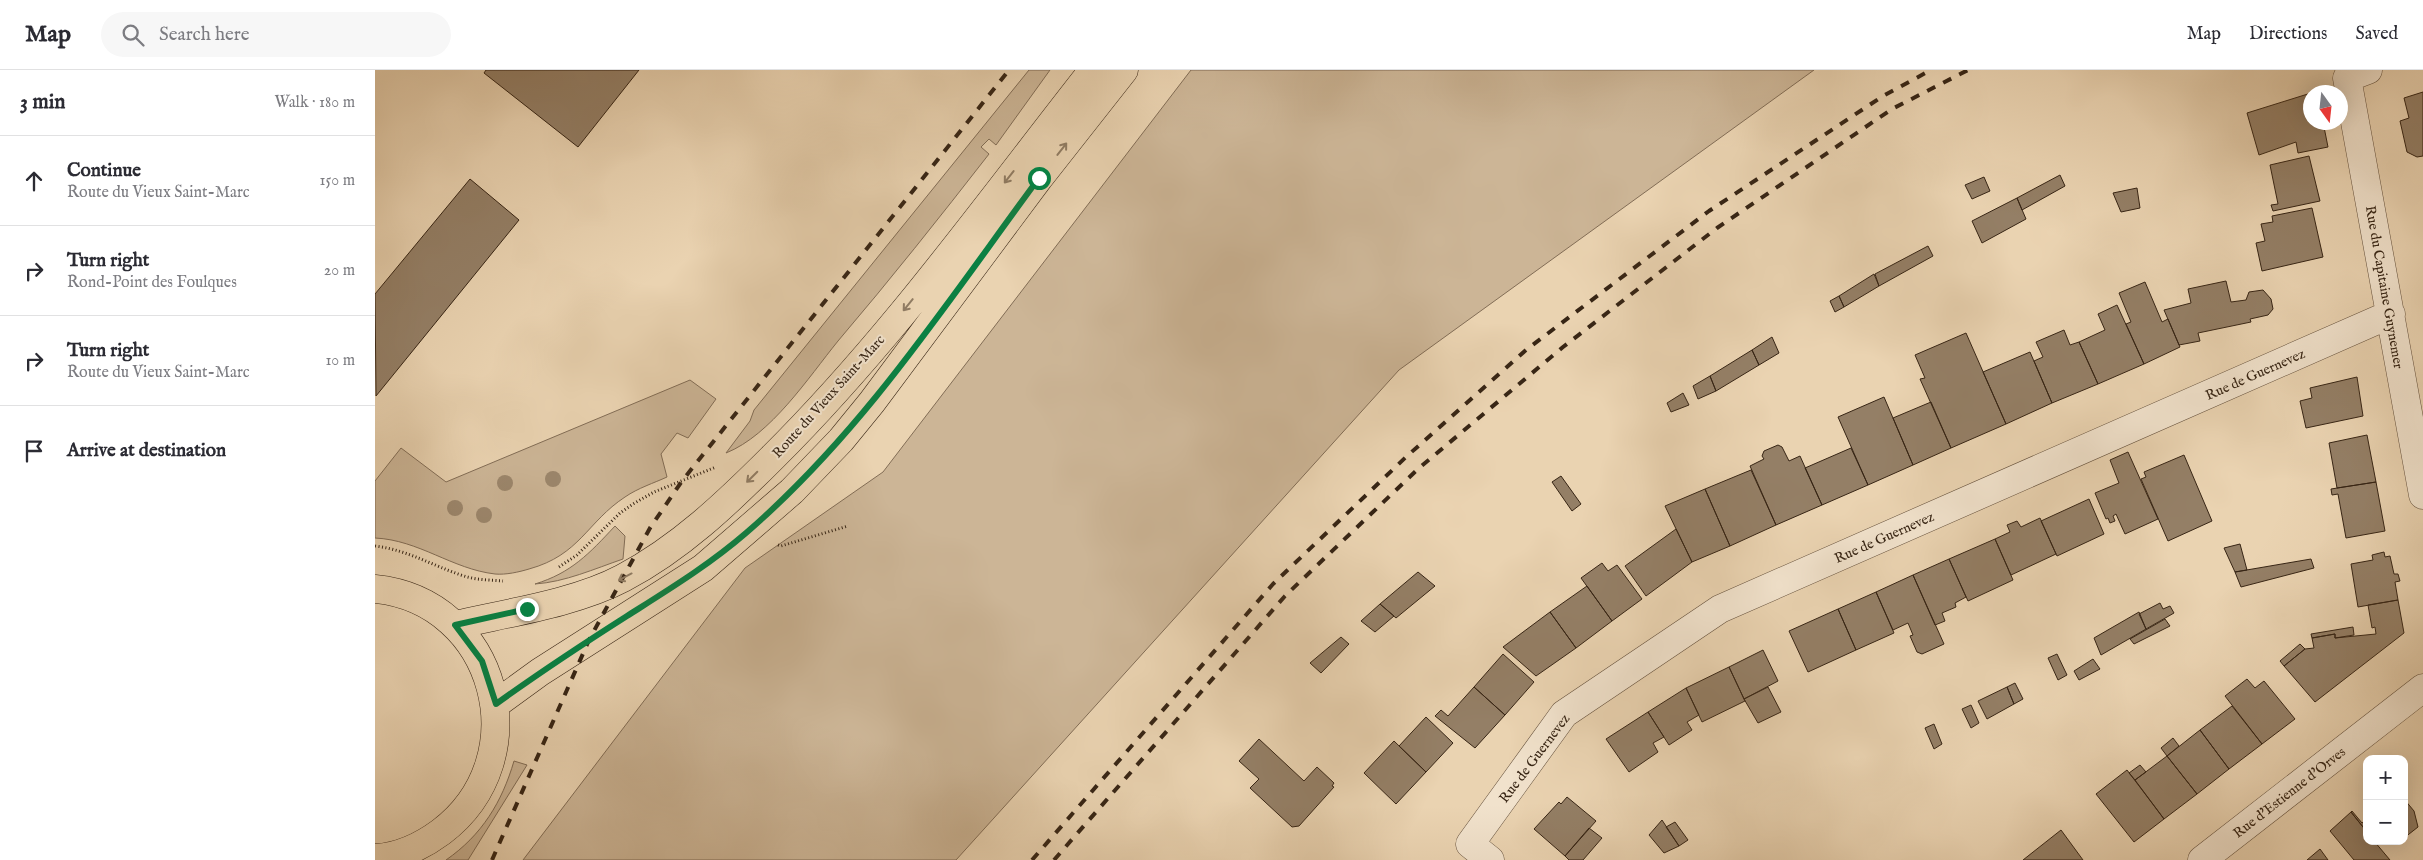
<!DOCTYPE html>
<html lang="en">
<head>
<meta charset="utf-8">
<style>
  :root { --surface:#fff; --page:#f7f7f7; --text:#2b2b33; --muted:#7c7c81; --line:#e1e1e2 }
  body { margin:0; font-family:"IM FELL English",serif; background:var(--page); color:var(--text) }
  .controls { position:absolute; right:15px; bottom:15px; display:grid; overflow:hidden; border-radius:10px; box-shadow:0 5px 20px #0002 }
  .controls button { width:45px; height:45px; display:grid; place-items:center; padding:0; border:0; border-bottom:1px solid var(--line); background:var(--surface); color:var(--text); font:25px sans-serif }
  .compass { position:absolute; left:1928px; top:15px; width:45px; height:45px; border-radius:50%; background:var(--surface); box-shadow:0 5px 20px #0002; rotate:165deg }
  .stop { position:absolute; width:15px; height:15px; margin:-11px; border:4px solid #0b8043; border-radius:50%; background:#fff }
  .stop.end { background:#0b8043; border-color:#fff; box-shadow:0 1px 5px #0008 }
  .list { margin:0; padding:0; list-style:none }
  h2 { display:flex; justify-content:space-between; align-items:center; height:65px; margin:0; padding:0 20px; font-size:21px }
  h2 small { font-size:16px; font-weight:400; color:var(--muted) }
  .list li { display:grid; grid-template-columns:32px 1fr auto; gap:15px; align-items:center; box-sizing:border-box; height:90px; padding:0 20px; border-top:1px solid var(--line) }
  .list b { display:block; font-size:19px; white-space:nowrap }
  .list p { margin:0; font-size:16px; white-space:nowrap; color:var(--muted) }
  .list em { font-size:16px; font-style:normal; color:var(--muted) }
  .icon { flex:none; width:28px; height:28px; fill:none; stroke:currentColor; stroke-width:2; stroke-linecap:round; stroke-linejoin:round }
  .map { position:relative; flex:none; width:2048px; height:790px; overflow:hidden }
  header { display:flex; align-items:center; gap:30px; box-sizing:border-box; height:70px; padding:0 25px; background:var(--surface); border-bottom:1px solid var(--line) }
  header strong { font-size:24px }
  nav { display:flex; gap:28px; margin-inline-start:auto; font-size:18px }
  .search { width:350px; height:45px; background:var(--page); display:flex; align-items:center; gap:12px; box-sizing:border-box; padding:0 18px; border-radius:28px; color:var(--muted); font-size:19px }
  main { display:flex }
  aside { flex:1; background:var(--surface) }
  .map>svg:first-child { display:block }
  .green { fill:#ccb596; stroke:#826d56 }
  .building { fill:#947f66; stroke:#372515 }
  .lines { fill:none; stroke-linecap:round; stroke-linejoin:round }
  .minor-casing { stroke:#64503c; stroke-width:29 }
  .major-casing { stroke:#372515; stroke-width:29 }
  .highway-casing { stroke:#372515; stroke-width:29 }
  .path { stroke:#372515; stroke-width:3; stroke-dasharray:1 2.5; stroke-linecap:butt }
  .minor { stroke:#f1e2cc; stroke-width:28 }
  .major { stroke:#ead3b1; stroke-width:28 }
  .highway { stroke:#ead3b1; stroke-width:28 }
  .rail { stroke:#372515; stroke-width:4; stroke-dasharray:9 9; stroke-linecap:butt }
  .tree { fill:#9c876d }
  .oneway { stroke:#907c63 }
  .route { stroke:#0b8043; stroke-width:6 }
  .labels { text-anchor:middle; stroke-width:4; stroke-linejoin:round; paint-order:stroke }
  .street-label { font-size:14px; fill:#372515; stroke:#f1e2cc }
</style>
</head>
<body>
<header>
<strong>Map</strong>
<div class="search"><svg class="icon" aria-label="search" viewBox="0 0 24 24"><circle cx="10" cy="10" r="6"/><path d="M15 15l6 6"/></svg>Search here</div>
<nav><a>Map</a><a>Directions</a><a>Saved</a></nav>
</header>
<main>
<aside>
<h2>3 min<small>Walk · 180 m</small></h2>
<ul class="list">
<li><svg class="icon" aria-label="ahead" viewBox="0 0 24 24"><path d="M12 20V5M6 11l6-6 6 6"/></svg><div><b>Continue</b><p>Route du Vieux Saint-Marc</p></div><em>150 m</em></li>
<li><svg class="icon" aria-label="right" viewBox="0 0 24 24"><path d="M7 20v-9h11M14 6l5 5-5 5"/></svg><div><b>Turn right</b><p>Rond-Point des Foulques</p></div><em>20 m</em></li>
<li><svg class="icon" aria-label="right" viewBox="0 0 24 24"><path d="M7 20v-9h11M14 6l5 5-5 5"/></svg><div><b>Turn right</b><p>Route du Vieux Saint-Marc</p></div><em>10 m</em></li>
<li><svg class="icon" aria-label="arrive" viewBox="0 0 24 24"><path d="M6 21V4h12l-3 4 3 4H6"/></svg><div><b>Arrive at destination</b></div></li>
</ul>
</aside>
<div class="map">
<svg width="2048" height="790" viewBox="0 0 2048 790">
  <rect width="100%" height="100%" fill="#ead3b1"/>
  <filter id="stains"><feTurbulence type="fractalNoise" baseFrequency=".004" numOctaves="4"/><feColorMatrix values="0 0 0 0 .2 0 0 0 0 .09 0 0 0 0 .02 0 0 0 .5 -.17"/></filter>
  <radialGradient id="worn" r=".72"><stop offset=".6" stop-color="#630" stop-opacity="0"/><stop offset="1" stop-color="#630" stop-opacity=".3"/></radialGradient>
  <path class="green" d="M654,0H675L621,75L614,69L606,77L614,84C565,147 515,210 463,271C433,308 396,365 351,383L375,351L379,340Z
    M816,0H1439L1024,300L581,790H148L370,498L508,402Z
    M315,310L341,329L313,368L302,363L286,384L292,407C279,413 263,418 250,427C212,452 205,485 154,499C144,502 131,505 120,504C77,499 44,470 0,468V411L26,378L71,412Z
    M240,456L250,466L248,489C219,499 190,512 160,514C196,503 214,484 240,456Z
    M139,691L152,695L93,790H71C107,765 127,732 139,691Z"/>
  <path class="building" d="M111,0H264L203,77L109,3Z
    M2048,22V86L2042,87L2032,82L2025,51L2034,48L2029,28Z
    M1936,23V52H1948L1953,77L1923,83L1921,72L1884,85L1872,43Z
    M1934,86L1945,131L1898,141L1896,135L1903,134L1895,95Z
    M1685,105L1690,116L1647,140L1642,128Z
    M1609,107L1615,121L1597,129L1590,115Z
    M95,109L144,150L1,326L0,224Z
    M1762,118L1765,138L1746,142L1738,123Z
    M1642,128L1651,149L1607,173L1597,151Z
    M1937,138L1948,187L1887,201L1881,173L1890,171L1886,154L1898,152L1897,146Z
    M1553,176L1558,186L1504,216L1500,204Z
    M1499,204L1504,216L1469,237L1464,226Z
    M1851,211L1856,232L1871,230L1874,222L1888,220L1896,229L1898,239L1893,245L1875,249L1876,252L1823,263L1825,271L1804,275L1789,240L1816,233L1813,219Z
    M1770,212L1787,252L1793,249L1805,277L1769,294L1751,254L1756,252L1744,223Z
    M1464,226L1469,237L1460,242L1455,231Z
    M1742,235L1769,294L1723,314L1704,272L1730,260L1723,244Z
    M1689,260L1695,275L1704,272L1723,314L1677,333L1659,291L1668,287L1661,272Z
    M1591,263L1631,354L1576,378L1545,309L1550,308L1540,285Z
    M1397,267L1404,283L1384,295L1377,280Z
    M1377,280L1384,295L1341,321L1335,306Z
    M1655,282L1677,333L1631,354L1608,302Z
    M1335,306L1341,321L1323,329L1318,316Z
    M1982,307L1988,346L1931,358L1925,331L1937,328L1935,318Z
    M1308,323L1314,335L1296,342L1292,333Z
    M1509,327L1538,395L1493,415L1463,347Z
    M1556,332L1576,378L1538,395L1518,348Z
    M1992,365L2001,412L1962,418L1954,373Z
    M1403,375L1407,377L1414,391L1425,386L1447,435L1401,455L1375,396L1389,389L1387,386L1389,381Z
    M1476,378L1493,415L1447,435L1430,398Z
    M1753,382L1783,449L1750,464L1741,444L1738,446L1740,451L1735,453L1733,448L1731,449L1720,423L1744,413L1735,390Z
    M1809,385L1837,451L1793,471L1766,409L1771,407L1769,402Z
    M1376,400L1401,455L1355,476L1330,419Z
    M1186,406L1206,434L1197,441L1177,412Z
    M2001,412L2010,461L1971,468L1963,424L1957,425L1956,419Z
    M1330,419L1355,476L1317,492L1290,436Z
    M1714,429L1729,464L1682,486L1666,451Z
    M1665,448L1681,484L1636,505L1620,469L1635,462L1632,455L1642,451L1646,457Z
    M1301,459L1317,492L1271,526L1250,496Z
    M1620,469L1638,510L1593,531L1574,489Z
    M1865,474L1872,500L1860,502L1849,478Z
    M2009,482L2010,487L2015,486L2019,504H2023L2025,511L2020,512L2023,530L1983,537L1976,494L1998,490L1997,485Z
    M1574,489L1591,527L1580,533L1581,537L1567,543L1570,551L1560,555L1538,505Z
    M1936,489L1939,498L1866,517L1860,502Z
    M1227,493L1233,501L1242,495L1267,529L1237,551L1206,508Z
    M1043,502L1060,516L1021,548L1005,534Z
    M1538,505L1569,574L1547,584L1542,582L1535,566L1538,565L1533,553L1518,560L1501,522Z
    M1212,516L1237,551L1201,578L1175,542Z
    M1501,522L1519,563L1481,580L1463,539Z
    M2023,530L2029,563L1940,632L1909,596L1930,579L1939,578L1937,568L1960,564V568L2001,564L2000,557L1997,558L1993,535Z
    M1785,533L1788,539L1795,536L1799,543L1771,559L1764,544Z
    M1005,534L1019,546L1000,562L986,551Z
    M1463,539L1481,580L1433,602L1414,561Z
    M1175,542L1201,578L1161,606L1128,577Z
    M1764,542L1771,559L1726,585L1719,568Z
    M1790,549L1795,556L1759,574L1755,569Z
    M1978,557L1979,565L1960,568V564L1937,568L1936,564Z
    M966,567L974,574L946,603L935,593Z
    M1925,574L1930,579L1909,596L1905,591Z
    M1388,580L1403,611L1369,629L1354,597Z
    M1128,584L1159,612L1130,645L1099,617Z
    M1682,584L1692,605L1683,610L1673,588Z
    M1718,589L1725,599L1704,610L1699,601Z
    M1354,597L1370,631L1327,652L1311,618Z
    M1872,609L1880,618L1889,611L1920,649L1887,674L1850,626Z
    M1640,613L1648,629L1639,634L1632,617Z
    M1099,617L1130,645L1100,678L1060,646L1066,640L1073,646Z
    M1393,617L1406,642L1383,653L1369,629Z
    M1632,617L1639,634L1612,649L1603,631Z
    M1311,618L1324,645L1312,652L1317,660L1294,675L1273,642Z
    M1596,635L1604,653L1596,658L1587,639Z
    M1857,636L1887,674L1854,699L1825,660Z
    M1273,642L1289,667L1278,673L1283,682L1254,702L1231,669Z
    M1051,647L1078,673L1051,702L1024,676Z
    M1559,654L1567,674L1559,679L1550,658Z
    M1825,660L1854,699L1822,724L1792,686Z
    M1798,668L1804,676L1792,686L1786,678Z
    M884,669L929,711L942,697L959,713L957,716L959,717L924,756L917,757L875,718L884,709L864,691Z
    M1019,671L1051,702L1021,734L989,703Z
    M1792,686L1822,724L1789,749L1760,710Z
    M1765,695L1771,702L1760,710L1754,703Z
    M1752,700L1789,749L1759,772L1721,724Z
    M1192,727L1221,751L1190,786L1159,759L1184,732L1186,734Z
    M2029,729L2039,741L2043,757L2029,768Z
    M1977,741L1987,753L1992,749V762L1976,742Z
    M1976,742L1992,762V771H1999L2015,790H1979L1955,761Z
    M1287,750L1304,776L1289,783L1274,765Z
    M1300,752L1313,770L1304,776L1291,757Z
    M1214,758L1227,768L1208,790H1194L1190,786Z
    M1686,760L1708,790H1648Z
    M1945,779L1953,790H1932Z"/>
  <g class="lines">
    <defs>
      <path id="minor" d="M1993,0L1972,8L2048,425
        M1115,790L1095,774L1189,644L1345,539L2016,244
        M1827,790L2048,618"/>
      <path id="major" d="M0,519C122,531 164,688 66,762C47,776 23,787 0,788
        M80,555C132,543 201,533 248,508C305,478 352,433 397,388C516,270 614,132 718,0
        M121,634L165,602L328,498L417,421L466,370L497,332L664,108L749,0"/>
      <path id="highway" d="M10,790L11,788"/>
    </defs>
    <use href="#minor" class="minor-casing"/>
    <use href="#major" class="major-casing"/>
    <use href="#highway" class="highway-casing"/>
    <path class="path" d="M403,475L406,476L473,456
      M0,476C33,480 58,496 89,506C101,510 115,510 128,511
      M184,497L202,485L245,443L258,434L279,422L341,397"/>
    <use href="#minor" class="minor"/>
    <use href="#major" class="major"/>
    <use href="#highway" class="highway"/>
    <path class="rail" d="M117,790L214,570L275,458L307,411L634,0
      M657,790L898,514L1031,387L1151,280L1334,141L1508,26L1556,0
      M679,790L910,526L1043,399L1188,277L1342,158L1517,39L1593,0"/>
  </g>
  <g class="tree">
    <circle cx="178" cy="409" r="8"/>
    <circle cx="130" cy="413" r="8"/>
    <circle cx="80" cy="438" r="8"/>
    <circle cx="109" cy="445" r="8"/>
  </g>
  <defs><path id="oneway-shaft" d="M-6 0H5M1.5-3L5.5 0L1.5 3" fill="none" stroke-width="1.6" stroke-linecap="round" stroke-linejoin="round" transform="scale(1.25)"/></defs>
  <g class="oneway">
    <use href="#oneway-shaft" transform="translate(687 79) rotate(-52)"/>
    <use href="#oneway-shaft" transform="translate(634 107) rotate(128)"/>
    <use href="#oneway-shaft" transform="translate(533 235) rotate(129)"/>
    <use href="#oneway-shaft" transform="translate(377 407) rotate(135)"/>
    <use href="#oneway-shaft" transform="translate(250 507) rotate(152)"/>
  </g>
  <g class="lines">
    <path class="route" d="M152,539L80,555L107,591L121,634C164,603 208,574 252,546C293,520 334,495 371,463C488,362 573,231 664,108"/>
  </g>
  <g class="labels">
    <g class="street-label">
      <text transform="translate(2010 217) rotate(80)" y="5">Rue du Capitaine Guynemer</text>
      <text transform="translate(1880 304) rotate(-24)" y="5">Rue de Guernevez</text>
      <text transform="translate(453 326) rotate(-48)" y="5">Route du Vieux Saint-Marc</text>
      <text transform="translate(1509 467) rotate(-24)" y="5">Rue de Guernevez</text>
      <text transform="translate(1159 688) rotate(-53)" y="5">Rue de Guernevez</text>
      <text transform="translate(1914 722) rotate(-38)" y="5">Rue d'Estienne d'Orves</text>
    </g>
  </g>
  <rect width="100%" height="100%" filter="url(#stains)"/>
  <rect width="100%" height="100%" fill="url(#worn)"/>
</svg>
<div class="controls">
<button>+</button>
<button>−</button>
</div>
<svg class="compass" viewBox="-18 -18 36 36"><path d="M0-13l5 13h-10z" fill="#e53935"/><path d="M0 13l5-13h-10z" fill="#7c7c81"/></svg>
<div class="stop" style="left:664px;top:108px"></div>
<div class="stop end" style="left:152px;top:539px"></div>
</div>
</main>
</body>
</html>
